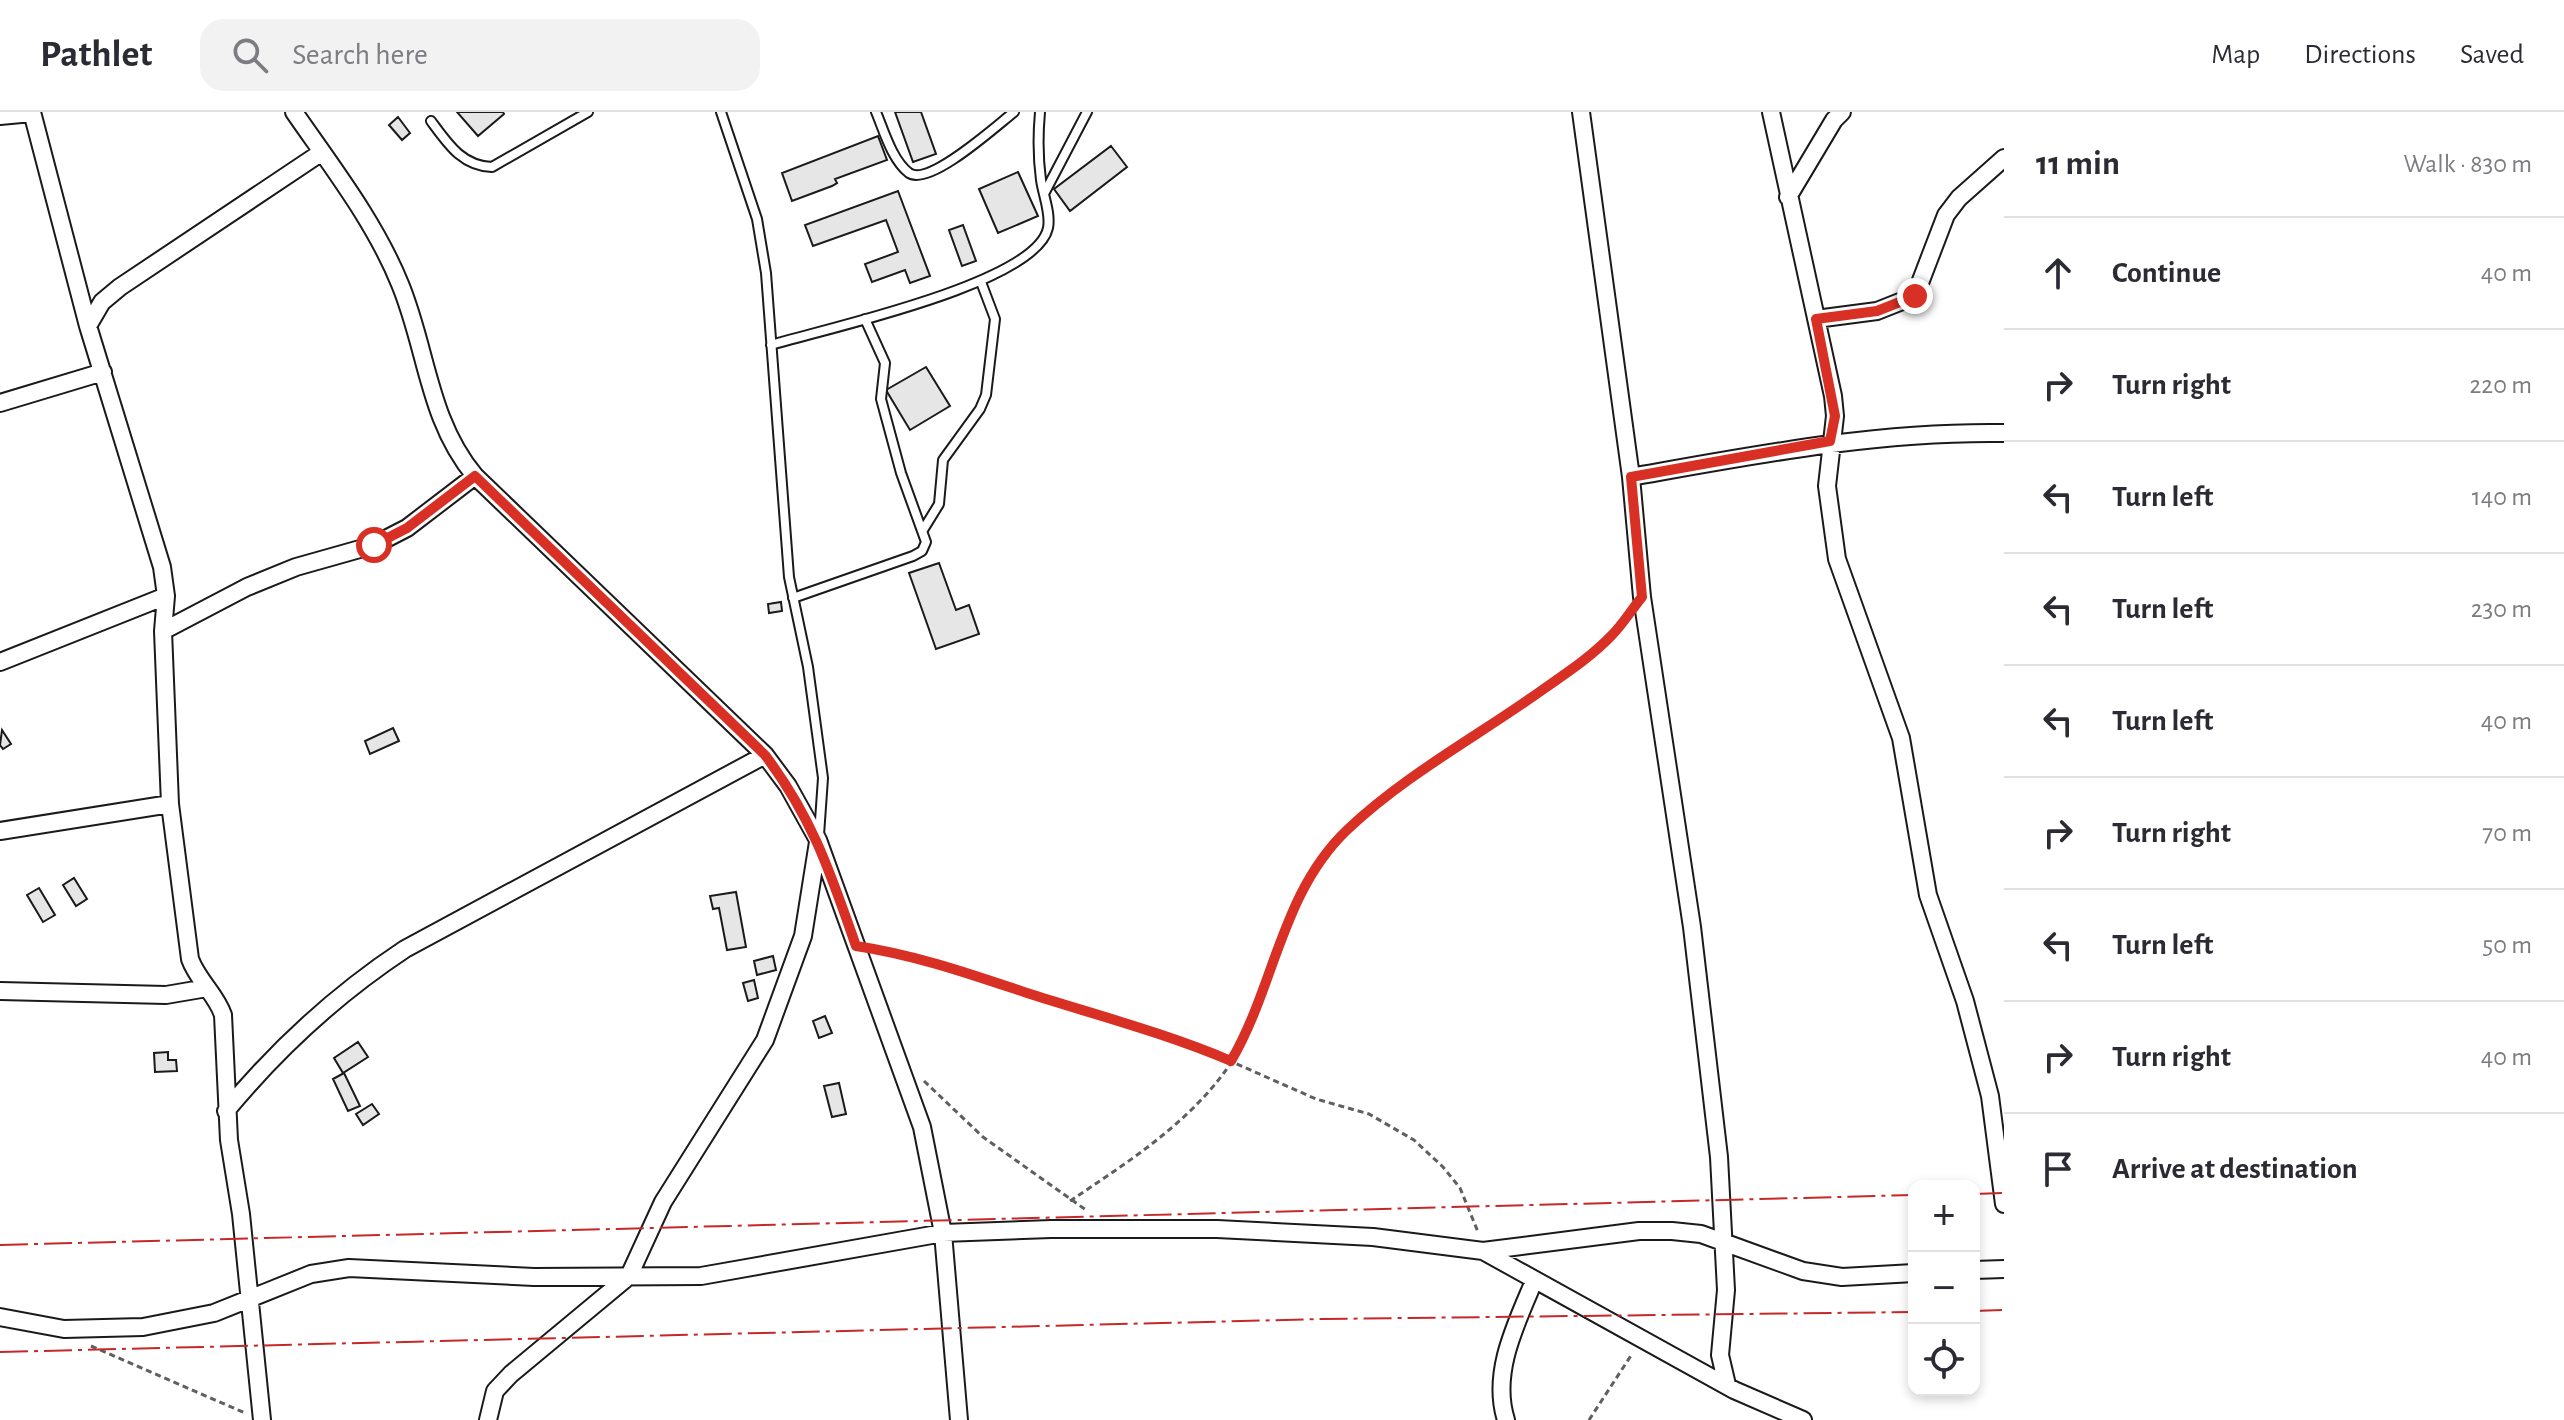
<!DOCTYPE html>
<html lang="en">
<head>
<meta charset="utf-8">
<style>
  :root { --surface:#fff; --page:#f2f2f3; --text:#2b2b33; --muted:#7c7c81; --line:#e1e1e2 }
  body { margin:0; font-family:"Alegreya Sans",sans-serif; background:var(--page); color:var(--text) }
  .controls { position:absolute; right:24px; bottom:24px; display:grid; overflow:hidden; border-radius:16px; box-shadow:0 4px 12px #0003 }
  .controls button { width:72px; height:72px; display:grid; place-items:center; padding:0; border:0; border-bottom:2px solid var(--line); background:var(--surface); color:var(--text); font:40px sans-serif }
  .stop { position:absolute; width:24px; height:24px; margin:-18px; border:6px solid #d93025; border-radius:50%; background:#fff }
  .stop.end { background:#d93025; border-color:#fff; box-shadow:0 2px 8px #0008 }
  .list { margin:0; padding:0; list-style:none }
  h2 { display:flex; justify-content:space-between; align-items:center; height:104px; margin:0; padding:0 32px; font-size:34px }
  h2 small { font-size:26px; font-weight:400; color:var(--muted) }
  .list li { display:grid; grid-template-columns:52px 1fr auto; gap:24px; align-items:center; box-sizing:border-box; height:112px; padding:0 32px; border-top:2px solid var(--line) }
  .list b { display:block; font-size:30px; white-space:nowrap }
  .list em { font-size:26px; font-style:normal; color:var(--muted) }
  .icon { flex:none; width:44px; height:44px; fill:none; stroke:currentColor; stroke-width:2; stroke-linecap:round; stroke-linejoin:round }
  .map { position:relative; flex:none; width:2004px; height:1308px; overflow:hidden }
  header { display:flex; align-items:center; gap:48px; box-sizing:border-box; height:112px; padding:0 40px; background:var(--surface); border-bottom:2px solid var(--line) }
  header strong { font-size:38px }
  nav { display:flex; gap:44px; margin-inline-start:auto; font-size:28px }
  .search { width:560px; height:72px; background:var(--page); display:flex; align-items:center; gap:20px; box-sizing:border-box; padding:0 28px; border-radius:24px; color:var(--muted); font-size:30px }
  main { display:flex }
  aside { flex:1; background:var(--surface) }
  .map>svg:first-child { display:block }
  .building { fill:#e6e6e6; stroke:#1a1a1a; stroke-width:2 }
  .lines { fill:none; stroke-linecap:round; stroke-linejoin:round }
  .service-casing { stroke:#1a1a1a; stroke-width:12 }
  .minor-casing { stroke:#1a1a1a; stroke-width:20 }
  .path { stroke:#5f5f5f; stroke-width:3; stroke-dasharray:6 4; stroke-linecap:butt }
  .service { stroke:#fff; stroke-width:8 }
  .minor { stroke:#fff; stroke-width:16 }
  .power { stroke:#c62828; stroke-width:2; stroke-dasharray:28 6 4 6; stroke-linecap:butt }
  .route { stroke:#d93025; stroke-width:10 }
</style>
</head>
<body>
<header>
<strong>Pathlet</strong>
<div class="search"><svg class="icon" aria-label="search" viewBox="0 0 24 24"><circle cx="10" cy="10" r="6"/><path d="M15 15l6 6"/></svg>Search here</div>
<nav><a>Map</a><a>Directions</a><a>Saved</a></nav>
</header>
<main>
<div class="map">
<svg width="2004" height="1308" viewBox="0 0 2004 1308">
  <rect width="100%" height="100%" fill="#fff"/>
  <path class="building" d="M457,0H503L504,2L478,24Z
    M895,0H921L936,42L913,50Z
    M398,5L410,21L402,28L389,13Z
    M878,24L887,48L835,67L837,71L832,74L792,89L782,61Z
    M1111,34L1127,55L1070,99L1054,77Z
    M1018,60L1038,104L998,121L979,77Z
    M898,79L930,164L910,171L905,158L872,170L865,152L898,140L886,108L813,134L805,113Z
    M963,113L976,149L962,154L949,118Z
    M926,255L950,294L910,318L886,278Z
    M939,451L956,498L969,493L979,522L936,537L909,461Z
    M781,490L782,499L769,501L768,492Z
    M393,616L399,629L370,642L365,629Z
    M2,618L11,632L3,637L0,633Z
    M74,766L87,787L76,794L63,773Z
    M39,776L55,803L43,810L27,783Z
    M736,780L746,835L727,838L719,796L713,797L710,784Z
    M773,844L776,858L757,863L754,849Z
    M754,868L758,886L748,889L743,871Z
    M825,904L832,921L819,926L813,909Z
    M358,930L368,945L343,961L334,946Z
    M168,940V948H176L177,959L155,960L154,941Z
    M344,961L360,994L348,999L333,967Z
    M839,971L846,1002L832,1005L824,974Z
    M372,992L379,1002L363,1013L356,1002Z"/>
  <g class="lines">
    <defs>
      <path id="service" d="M721,0L757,107L766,161L789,465L808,555L823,666L819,723
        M876,0C884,19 892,48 909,61C929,75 996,14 1014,0
        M431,9C448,32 462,54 492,55L588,0
        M1044,82L1087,0
        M771,233C823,217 1036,172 1048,116C1051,101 1043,83 1041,68C1038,46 1038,22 1040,0
        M923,418L939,392L943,348L980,297L986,283L995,207L981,170
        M793,486L913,444L922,439L926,430L901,361L881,287L885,251L865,207"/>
      <path id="minor" d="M32,0L88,214L162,455L166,484L163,519L170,692L190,847C198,869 216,882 223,903L229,1028L241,1102L262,1308
        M294,0C332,55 375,110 400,172C427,237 428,308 475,364L765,643L788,674L818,728L922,1015L943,1121L959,1308
        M1581,0L1631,365L1642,485L1692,815L1719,1045L1726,1178L1720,1243L1727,1273
        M1771,0L1833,284L1835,304L1827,374L1837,447L1901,626L1928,783L1965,889L1990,984L2004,1092
        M0,4L32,1
        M1788,85L1834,8L1842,0
        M1816,207L1877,199L1915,184L1946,103L1959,86L2004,46
        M88,214L102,190L120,175L322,40
        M0,291L103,260
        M1631,365C1755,343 1877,319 2004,321
        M163,519L247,475L296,455L374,433L407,416L475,364
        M0,550L166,484
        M0,719L170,692
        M0,879L166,883L207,876
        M226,999C278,936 337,882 405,837L765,643
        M1483,1139L1734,1278L1803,1308
        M1974,1158L2004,1157
        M0,1205L64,1217L143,1215L214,1201L311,1162L349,1156L534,1165L701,1164L943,1121L1051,1117H1217L1373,1125L1483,1139L1639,1119H1672L1701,1122L1803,1159L1842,1165L1914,1161
        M488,1308L495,1279L511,1262L629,1164L663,1090L765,928L803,824L818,730
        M1506,1308C1491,1261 1516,1212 1534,1169"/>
    </defs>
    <use href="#service" class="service-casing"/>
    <use href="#minor" class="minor-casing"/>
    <path class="path" d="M875,837L963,859L1187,930L1316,987L1369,1002L1414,1028L1443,1055L1460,1076L1478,1120
      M924,969L983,1025L1086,1098
      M1070,1089C1140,1042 1215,995 1251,915C1258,899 1261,879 1266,862C1282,810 1307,760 1345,720C1357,707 1374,697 1388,686C1464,627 1568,579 1628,503
      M91,1234L245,1301
      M1589,1308L1632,1242"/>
    <use href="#service" class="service"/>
    <use href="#minor" class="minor"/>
    <path class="power" d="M1974,1082L2004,1081
      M0,1133L1914,1083
      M1974,1199L2004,1198
      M0,1240L1323,1207L1914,1200"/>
  </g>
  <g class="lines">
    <path class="route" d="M374,433L407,416L475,364L765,643C813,707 830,760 856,834C916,843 970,862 1027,881C1096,903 1165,921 1231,949C1275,874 1281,781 1347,718C1406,662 1480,623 1545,576C1568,560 1592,544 1612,523C1623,512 1632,497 1642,485L1631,365L1830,329L1835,304L1816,207L1877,199L1915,184"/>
  </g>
</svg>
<div class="controls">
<button>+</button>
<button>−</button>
<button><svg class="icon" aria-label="locate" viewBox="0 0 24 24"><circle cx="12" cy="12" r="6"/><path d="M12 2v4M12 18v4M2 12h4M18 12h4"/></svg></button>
</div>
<div class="stop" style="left:374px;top:433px"></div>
<div class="stop end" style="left:1915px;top:184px"></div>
</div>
<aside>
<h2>11 min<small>Walk · 830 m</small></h2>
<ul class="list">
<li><svg class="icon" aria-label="ahead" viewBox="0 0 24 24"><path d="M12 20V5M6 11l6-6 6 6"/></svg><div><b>Continue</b></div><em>40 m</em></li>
<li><svg class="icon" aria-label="right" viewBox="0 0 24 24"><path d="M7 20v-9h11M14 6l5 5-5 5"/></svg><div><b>Turn right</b></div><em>220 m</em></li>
<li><svg class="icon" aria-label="left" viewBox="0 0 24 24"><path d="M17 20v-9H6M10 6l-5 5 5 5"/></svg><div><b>Turn left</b></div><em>140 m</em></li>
<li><svg class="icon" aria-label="left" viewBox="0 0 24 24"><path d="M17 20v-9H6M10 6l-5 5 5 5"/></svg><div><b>Turn left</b></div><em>230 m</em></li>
<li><svg class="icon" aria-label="left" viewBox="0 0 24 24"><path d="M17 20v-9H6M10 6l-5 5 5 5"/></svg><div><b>Turn left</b></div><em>40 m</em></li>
<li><svg class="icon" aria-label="right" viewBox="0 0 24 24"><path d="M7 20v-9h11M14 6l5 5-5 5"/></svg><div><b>Turn right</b></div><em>70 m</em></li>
<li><svg class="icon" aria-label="left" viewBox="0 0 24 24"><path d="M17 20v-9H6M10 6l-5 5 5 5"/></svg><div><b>Turn left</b></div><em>50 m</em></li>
<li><svg class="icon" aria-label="right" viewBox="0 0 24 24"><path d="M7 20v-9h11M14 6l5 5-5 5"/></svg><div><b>Turn right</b></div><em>40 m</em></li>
<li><svg class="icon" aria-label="arrive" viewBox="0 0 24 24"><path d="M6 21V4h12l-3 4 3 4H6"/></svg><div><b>Arrive at destination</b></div></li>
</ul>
</aside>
</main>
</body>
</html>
